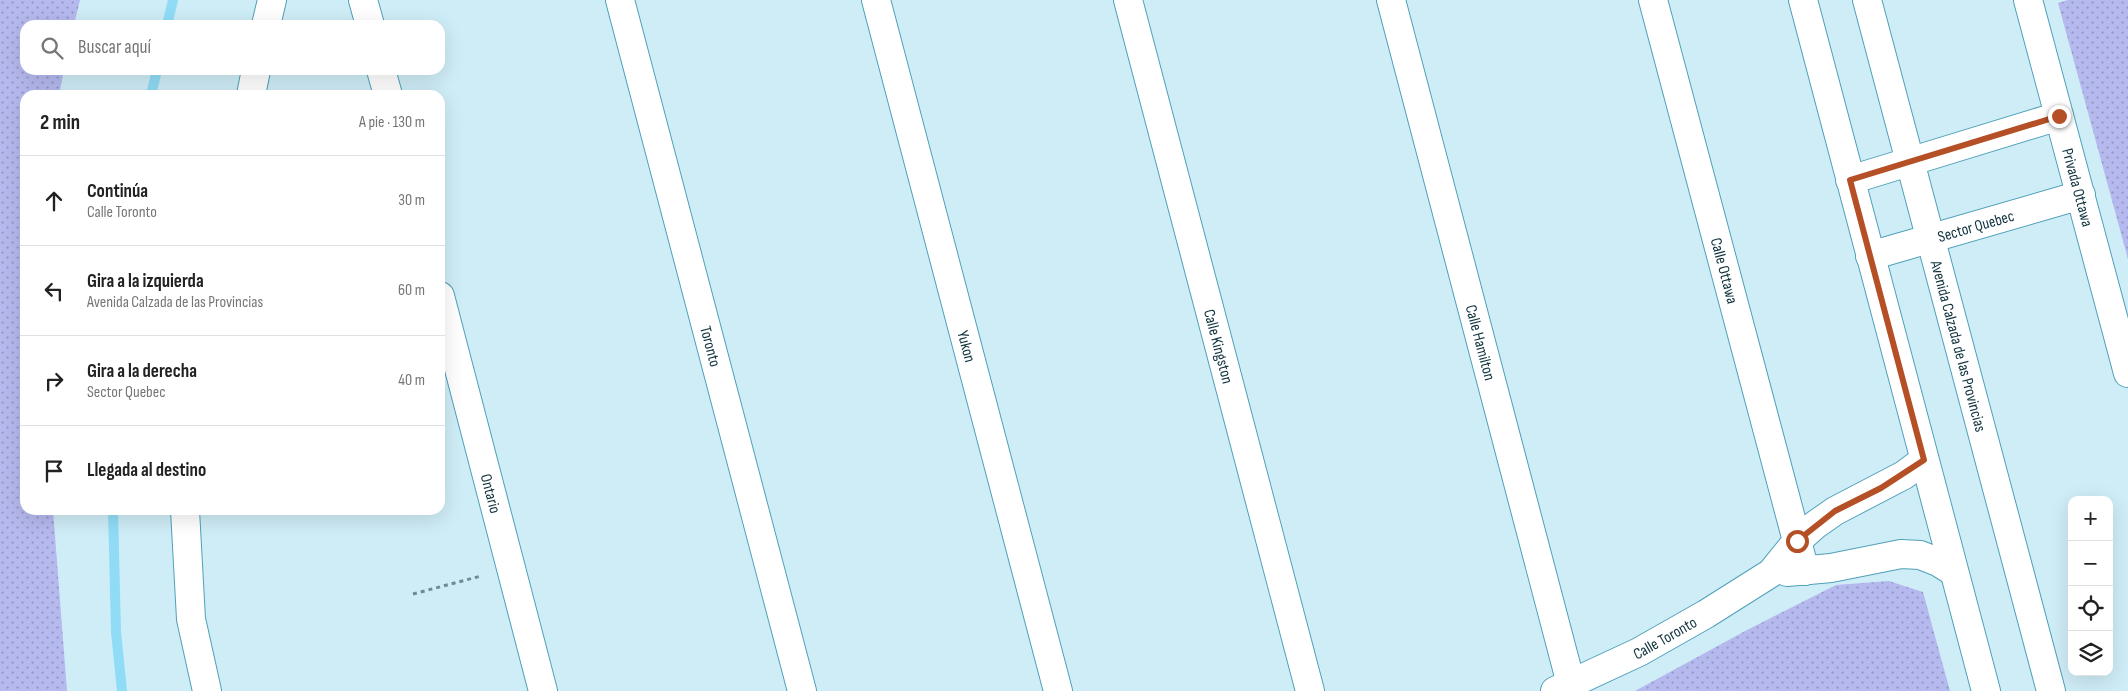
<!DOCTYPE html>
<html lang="es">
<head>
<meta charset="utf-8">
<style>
  :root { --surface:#fff; --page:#f6f6f6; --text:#222; --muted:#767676; --line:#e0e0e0 }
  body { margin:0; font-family:"Sofia Sans Condensed",sans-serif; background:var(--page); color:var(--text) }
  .controls { position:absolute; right:15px; bottom:15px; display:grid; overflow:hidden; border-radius:10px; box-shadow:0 5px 20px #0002 }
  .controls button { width:45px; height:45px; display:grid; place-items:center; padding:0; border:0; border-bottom:1px solid var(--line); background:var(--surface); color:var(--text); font:25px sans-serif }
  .stop { position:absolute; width:15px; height:15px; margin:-11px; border:4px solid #b54f25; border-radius:50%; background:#fff }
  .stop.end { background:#b54f25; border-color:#fff; box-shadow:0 1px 5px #0008 }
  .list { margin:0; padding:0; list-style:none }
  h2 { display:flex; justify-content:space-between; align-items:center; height:65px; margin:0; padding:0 20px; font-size:21px }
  h2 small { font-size:16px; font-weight:400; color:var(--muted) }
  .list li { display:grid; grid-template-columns:32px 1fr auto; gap:15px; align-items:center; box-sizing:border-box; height:90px; padding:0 20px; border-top:1px solid var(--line) }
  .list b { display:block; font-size:19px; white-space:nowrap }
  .list p { margin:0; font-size:16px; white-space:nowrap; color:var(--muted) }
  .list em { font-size:16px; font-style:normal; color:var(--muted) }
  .icon { flex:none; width:28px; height:28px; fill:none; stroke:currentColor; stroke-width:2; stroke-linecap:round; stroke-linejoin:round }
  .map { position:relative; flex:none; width:2128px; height:691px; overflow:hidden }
  .search { position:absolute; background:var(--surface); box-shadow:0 5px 20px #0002; left:20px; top:20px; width:425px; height:55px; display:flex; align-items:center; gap:12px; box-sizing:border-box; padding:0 18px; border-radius:15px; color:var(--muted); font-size:19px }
  .panel { position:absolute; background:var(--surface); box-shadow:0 5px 20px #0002; left:20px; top:90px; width:425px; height:425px; border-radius:15px }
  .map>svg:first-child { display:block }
  .grass { fill:url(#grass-dots) }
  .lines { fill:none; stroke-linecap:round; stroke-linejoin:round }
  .stream { stroke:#90dcf6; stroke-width:10 }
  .street-casing { stroke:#50a0b9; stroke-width:30 }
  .path { stroke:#6b8b95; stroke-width:3; stroke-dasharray:4 4; stroke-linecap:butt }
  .street { stroke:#fff; stroke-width:28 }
  .route { stroke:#b54f25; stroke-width:6 }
  .labels { text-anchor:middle; stroke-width:5; stroke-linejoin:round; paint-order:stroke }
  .street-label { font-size:16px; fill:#11333e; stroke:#e8f7fd }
</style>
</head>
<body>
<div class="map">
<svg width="2128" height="691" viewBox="0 0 2128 691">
  <defs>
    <pattern id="grass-dots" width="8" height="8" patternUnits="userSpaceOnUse" patternTransform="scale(1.25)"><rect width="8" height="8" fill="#b5b9ee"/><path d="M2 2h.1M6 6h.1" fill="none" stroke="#9297c2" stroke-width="1.8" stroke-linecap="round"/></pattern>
  </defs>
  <rect width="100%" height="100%" fill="#cfedf7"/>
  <path class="grass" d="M0,0H80L74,25H25V70H64L59,95H25V510H53L67,691H0Z
    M2068,0H2128V259L2058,3Z
    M1889,581L1923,592L1950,691H1635L1747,630L1836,585Z"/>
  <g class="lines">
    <path class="stream" d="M167,25L173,0
      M151,95L157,70
      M113,510L116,632L122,691"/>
    <defs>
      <g id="street">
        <path d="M363,0L370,25"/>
        <path id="s1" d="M620,0L802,691"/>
        <path id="s2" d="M876,0L1058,691"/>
        <path id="s3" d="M1128,0L1310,691"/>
        <path id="s4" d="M1391,0L1571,684"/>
        <path id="s5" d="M1653,0L1805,571"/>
        <path d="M1803,0L1986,691"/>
        <path id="s6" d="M1867,0L2051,691"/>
        <path id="s7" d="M2028,0L2128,373"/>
        <path d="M266,25L272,0"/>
        <path d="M381,70L388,95"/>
        <path d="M251,95L256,70"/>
        <path d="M1850,180L2059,116"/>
        <path id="s8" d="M1870,256L2081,195"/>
        <path id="s9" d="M440,296L543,691"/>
        <path d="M185,510L191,619L207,691"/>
        <path d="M1787,572L1831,568L1901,554L1920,555L1938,562L1954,572"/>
        <path id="s10" d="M1555,691L1639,652L1706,614L1771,573L1797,541L1815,525L1835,511L1904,475L1924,460"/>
      </g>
    </defs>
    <use href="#street" class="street-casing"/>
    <path class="path" d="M413,594L481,576"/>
    <use href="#street" class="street"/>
  </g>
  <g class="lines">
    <path class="route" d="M1797,541L1835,511L1881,488L1924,460L1850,180L2059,116"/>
  </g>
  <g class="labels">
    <g class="street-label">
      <text dy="6" stroke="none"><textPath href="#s7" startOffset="194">Privada Ottawa</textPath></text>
      <text dy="6" stroke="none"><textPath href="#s8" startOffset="110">Sector Quebec</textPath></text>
      <text dy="6" stroke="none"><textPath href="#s5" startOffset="280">Calle Ottawa</textPath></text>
      <text dy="6" stroke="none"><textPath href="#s4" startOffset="354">Calle Hamilton</textPath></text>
      <text dy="6" stroke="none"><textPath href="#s1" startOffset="358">Toronto</textPath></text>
      <text dy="6" stroke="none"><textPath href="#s2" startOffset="358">Yukon</textPath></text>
      <text dy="6" stroke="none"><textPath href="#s3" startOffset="358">Calle Kingston</textPath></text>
      <text dy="6" stroke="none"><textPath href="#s6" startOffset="358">Avenida Calzada de las Provincias</textPath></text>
      <text dy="6" stroke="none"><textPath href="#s9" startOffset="204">Ontario</textPath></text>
      <text dy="6" stroke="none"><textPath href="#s10" startOffset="122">Calle Toronto</textPath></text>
    </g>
  </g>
</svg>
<div class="controls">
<button>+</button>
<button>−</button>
<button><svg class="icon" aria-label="locate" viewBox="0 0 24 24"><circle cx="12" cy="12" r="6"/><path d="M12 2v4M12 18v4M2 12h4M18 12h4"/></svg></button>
<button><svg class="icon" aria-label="layers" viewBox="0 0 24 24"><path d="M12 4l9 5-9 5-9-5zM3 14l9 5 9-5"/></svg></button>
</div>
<div class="stop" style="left:1797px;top:541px"></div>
<div class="stop end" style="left:2059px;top:116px"></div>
<div class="search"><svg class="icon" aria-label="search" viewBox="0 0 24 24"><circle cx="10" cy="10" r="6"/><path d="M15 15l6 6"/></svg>Buscar aquí</div>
<section class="panel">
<h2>2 min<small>A pie · 130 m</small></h2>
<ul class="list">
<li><svg class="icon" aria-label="ahead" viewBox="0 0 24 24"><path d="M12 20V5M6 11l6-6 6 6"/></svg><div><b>Continúa</b><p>Calle Toronto</p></div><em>30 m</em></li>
<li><svg class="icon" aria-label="left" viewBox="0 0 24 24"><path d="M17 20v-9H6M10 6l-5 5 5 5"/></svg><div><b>Gira a la izquierda</b><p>Avenida Calzada de las Provincias</p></div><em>60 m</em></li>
<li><svg class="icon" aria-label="right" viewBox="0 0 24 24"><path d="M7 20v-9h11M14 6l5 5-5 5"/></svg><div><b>Gira a la derecha</b><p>Sector Quebec</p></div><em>40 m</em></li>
<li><svg class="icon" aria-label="arrive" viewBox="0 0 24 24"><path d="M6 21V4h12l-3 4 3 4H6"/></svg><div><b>Llegada al destino</b></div></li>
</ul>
</section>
</div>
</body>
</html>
